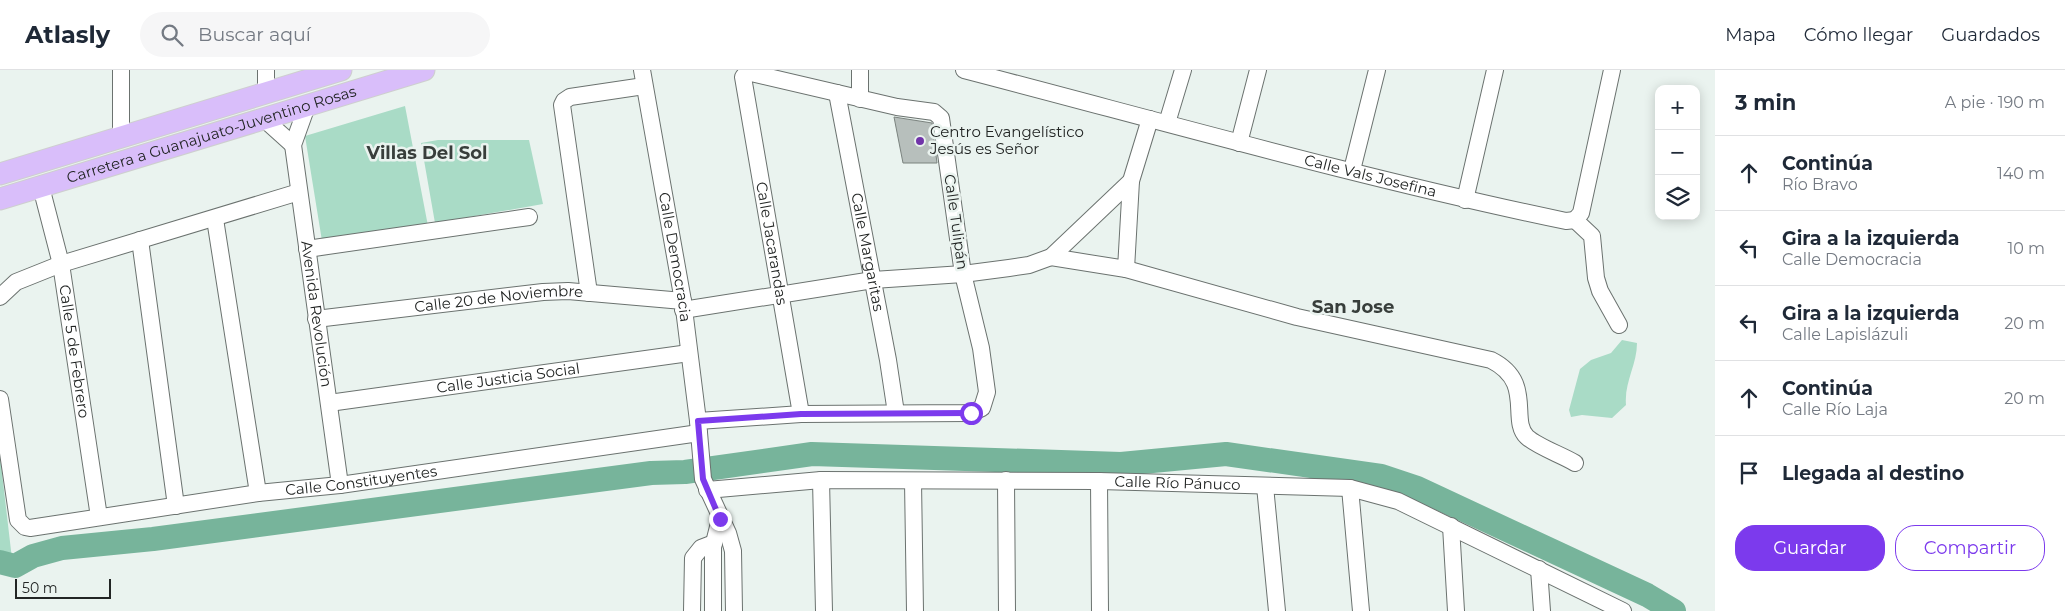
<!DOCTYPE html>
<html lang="es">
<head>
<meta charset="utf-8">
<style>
  :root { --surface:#fff; --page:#f6f6f7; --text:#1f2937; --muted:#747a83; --line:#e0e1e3; --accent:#7c3aed }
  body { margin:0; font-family:Montserrat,sans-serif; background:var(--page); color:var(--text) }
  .controls { position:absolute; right:15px; top:15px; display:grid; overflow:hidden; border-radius:10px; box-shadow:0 2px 12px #0003 }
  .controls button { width:45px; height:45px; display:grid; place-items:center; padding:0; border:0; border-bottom:1px solid var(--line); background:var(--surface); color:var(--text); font:25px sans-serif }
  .scale { position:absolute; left:15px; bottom:12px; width:96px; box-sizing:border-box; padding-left:5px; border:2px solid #222524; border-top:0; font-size:14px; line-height:18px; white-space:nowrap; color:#222524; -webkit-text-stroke:4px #eaf3ef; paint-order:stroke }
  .stop { position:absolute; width:15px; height:15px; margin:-11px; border:4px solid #7c3aed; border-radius:50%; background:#fff }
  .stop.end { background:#7c3aed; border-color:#fff; box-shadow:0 1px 5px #0008 }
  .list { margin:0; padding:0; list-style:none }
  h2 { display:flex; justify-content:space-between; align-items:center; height:65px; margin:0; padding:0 20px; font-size:21px }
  h2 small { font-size:16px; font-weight:400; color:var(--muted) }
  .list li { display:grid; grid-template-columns:32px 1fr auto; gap:15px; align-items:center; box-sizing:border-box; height:75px; padding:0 20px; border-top:1px solid var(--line) }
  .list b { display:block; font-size:19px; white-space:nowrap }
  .list p { margin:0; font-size:16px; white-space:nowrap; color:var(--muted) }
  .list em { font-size:16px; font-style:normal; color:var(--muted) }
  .actions { display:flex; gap:10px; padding:15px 20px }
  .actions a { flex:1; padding:11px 0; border:1px solid var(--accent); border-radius:20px; text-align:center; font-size:18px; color:var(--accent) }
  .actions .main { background:var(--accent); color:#fff }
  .icon { flex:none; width:28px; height:28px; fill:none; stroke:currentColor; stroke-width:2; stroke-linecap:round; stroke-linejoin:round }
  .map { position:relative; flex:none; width:1715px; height:541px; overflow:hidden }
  header { display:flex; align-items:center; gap:30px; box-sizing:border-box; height:70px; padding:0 25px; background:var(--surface); border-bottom:1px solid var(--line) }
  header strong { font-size:24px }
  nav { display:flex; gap:28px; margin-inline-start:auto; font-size:18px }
  .search { width:350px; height:45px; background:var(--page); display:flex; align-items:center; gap:12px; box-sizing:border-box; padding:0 18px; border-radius:28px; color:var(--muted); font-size:19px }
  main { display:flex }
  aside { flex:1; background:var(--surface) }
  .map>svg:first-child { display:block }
  .green { fill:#a9dbc6 }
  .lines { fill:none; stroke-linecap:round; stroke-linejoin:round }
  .river { stroke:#77b49b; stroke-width:24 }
  .building { fill:#b7bfbc; stroke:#7b837f }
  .minor-casing { stroke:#6b726f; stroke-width:18 }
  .major-casing { stroke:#cecfcf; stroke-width:23 }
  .minor { stroke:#fff; stroke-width:16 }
  .major { stroke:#d9befa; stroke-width:21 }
  .route { stroke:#7c3aed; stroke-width:6 }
  .poi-dot { fill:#7134a9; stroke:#eaf3ef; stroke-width:2 }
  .labels { text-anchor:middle; stroke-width:5; stroke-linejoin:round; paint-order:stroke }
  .poi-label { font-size:15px; fill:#222524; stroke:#eaf3ef; text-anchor:start }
  .street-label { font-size:15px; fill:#222524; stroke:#eaf3ef }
  .quarter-label { font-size:18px; font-weight:bold; fill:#383e3b; stroke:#eaf3ef }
</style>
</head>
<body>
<header>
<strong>Atlasly</strong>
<div class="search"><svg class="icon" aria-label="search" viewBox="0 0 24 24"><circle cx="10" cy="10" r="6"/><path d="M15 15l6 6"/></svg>Buscar aquí</div>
<nav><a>Mapa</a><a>Cómo llegar</a><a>Guardados</a></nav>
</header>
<main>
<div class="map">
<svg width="1715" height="541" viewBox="0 0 1715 541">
  <rect width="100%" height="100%" fill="#eaf3ef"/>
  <path class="green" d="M405,36L428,156L322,171L305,66Z
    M438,70H529L543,134L435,153L421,73Z
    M1622,270L1637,273C1637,295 1624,312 1626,335L1612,348L1582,345L1571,347L1569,340L1580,299L1591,290L1611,283Z
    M0,386L12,489L0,485Z"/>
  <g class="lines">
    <path class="river" d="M0,492L15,496L33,486L62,478L153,469L651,403L685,402L812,384L1121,394L1226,384L1381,406L1417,418L1647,525L1674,541"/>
  </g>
  <path class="building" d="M894,47L932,53L937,93H903Z"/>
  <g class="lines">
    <defs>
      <g id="minor">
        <path id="s1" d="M642,0L683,231L698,351L703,409L728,463L733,481L734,541"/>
        <path id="s2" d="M964,0C1164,52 1364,109 1566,151L1575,150"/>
        <path id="s3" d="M837,23L888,290L896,343"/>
        <path d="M266,24V0"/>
        <path d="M860,29V0"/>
        <path id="s4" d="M307,36L293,75L340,415"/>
        <path d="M263,48L293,75"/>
        <path d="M1167,53L1183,0"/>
        <path d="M121,66V0"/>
        <path d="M1239,73L1258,0"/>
        <path d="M1352,100L1377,0"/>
        <path id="s5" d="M41,117L61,194L99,447"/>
        <path d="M1465,130L1495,0"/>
        <path d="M215,149L258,423"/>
        <path d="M1575,150L1581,143L1612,0"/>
        <path d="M1575,150L1592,166L1596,208L1600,221L1619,255"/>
        <path d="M140,170L176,436"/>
        <path d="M307,179L529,147"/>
        <path d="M1051,187L1126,199L1131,111"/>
        <path d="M1126,199L1297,247L1491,290C1535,312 1509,350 1527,367C1538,377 1562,385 1575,393"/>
        <path d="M589,223L562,35L564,31L570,27L644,16"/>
        <path d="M0,227L16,212L61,194L299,122"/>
        <path d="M683,240L873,210L963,204L1009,198L1029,195L1051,187L1131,111L1150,49"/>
        <path id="s6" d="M316,249L543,222L568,221L683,231"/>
        <path id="s7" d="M0,329L18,450L25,457L30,458L258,423L340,415L699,363"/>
        <path id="s8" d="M329,333L689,283"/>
        <path id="s9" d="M698,351L801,344L971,343L982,338L987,322L981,278L963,204L941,48L934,42L897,37L747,2L743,7L801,344"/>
        <path d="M821,410L824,541"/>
        <path d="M1006,410L1007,541"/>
        <path d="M913,411L915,541"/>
        <path d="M1099,411L1100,541"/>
        <path d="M1265,416L1277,541"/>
        <path d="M1350,418L1361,541"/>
        <path id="s10" d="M707,420L821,410L1099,411L1350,418L1398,431L1623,541"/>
        <path d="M1451,456L1456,541"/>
        <path d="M1539,499L1542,541"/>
        <path d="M692,541L693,488L701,478L714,473"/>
        <path d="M713,541V477L720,449"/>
      </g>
      <g id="major">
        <path d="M0,104L341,0"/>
        <path id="s11" d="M0,129L424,0"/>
      </g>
    </defs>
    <use href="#minor" class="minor-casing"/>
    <use href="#major" class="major-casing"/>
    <use href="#minor" class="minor"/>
    <use href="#major" class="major"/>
  </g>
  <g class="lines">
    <path class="route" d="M720,449L703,409L698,351L801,344L971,343"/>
  </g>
  <circle class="poi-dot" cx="920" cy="71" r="5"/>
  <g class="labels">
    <g class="poi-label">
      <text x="930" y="67">Centro Evangelístico<tspan x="930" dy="17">Jesús es Señor</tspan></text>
    </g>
    <g class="street-label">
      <text dy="5" stroke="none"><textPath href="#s11" startOffset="221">Carretera a Guanajuato-Juventino Rosas</textPath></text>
      <text dy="5" stroke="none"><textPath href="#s2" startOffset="420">Calle Vals Josefina</textPath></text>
      <text transform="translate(956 152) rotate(82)" y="5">Calle Tulipán</text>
      <text dy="5" stroke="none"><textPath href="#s9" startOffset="956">Calle Jacarandas</textPath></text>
      <text dy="5" stroke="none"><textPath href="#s3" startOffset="162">Calle Margaritas</textPath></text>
      <text dy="5" stroke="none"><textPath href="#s1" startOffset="190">Calle Democracia</textPath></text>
      <text dy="5" stroke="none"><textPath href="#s6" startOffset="184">Calle 20 de Noviembre</textPath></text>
      <text dy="5" stroke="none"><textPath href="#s4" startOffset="212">Avenida Revolución</textPath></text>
      <text dy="5" stroke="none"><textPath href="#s5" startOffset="168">Calle 5 de Febrero</textPath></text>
      <text dy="5" stroke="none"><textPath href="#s8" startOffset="181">Calle Justicia Social</textPath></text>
      <text dy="5" stroke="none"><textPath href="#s7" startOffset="472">Calle Constituyentes</textPath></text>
      <text dy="5" stroke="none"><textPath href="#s10" startOffset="471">Calle Río Pánuco</textPath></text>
    </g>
    <g class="quarter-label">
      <text x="427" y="89">Villas Del Sol</text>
      <text x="1353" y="243">San Jose</text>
    </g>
  </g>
</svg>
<div class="controls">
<button>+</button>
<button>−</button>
<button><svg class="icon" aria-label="layers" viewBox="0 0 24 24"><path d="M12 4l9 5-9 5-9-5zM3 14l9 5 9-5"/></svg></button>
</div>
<div class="scale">50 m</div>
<div class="stop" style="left:971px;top:343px"></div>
<div class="stop end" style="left:720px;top:449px"></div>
</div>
<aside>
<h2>3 min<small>A pie · 190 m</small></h2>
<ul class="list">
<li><svg class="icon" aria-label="ahead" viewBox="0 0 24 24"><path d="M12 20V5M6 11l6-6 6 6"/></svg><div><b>Continúa</b><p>Río Bravo</p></div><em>140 m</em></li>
<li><svg class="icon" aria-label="left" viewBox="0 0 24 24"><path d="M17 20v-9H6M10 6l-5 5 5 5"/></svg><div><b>Gira a la izquierda</b><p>Calle Democracia</p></div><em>10 m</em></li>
<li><svg class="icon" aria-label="left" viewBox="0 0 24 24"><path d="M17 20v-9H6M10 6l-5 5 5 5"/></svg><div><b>Gira a la izquierda</b><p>Calle Lapislázuli</p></div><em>20 m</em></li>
<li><svg class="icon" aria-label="ahead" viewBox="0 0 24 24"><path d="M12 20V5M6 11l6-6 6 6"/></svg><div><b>Continúa</b><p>Calle Río Laja</p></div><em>20 m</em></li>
<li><svg class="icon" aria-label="arrive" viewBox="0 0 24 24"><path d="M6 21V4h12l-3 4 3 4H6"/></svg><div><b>Llegada al destino</b></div></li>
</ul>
<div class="actions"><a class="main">Guardar</a><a>Compartir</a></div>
</aside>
</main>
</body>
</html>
